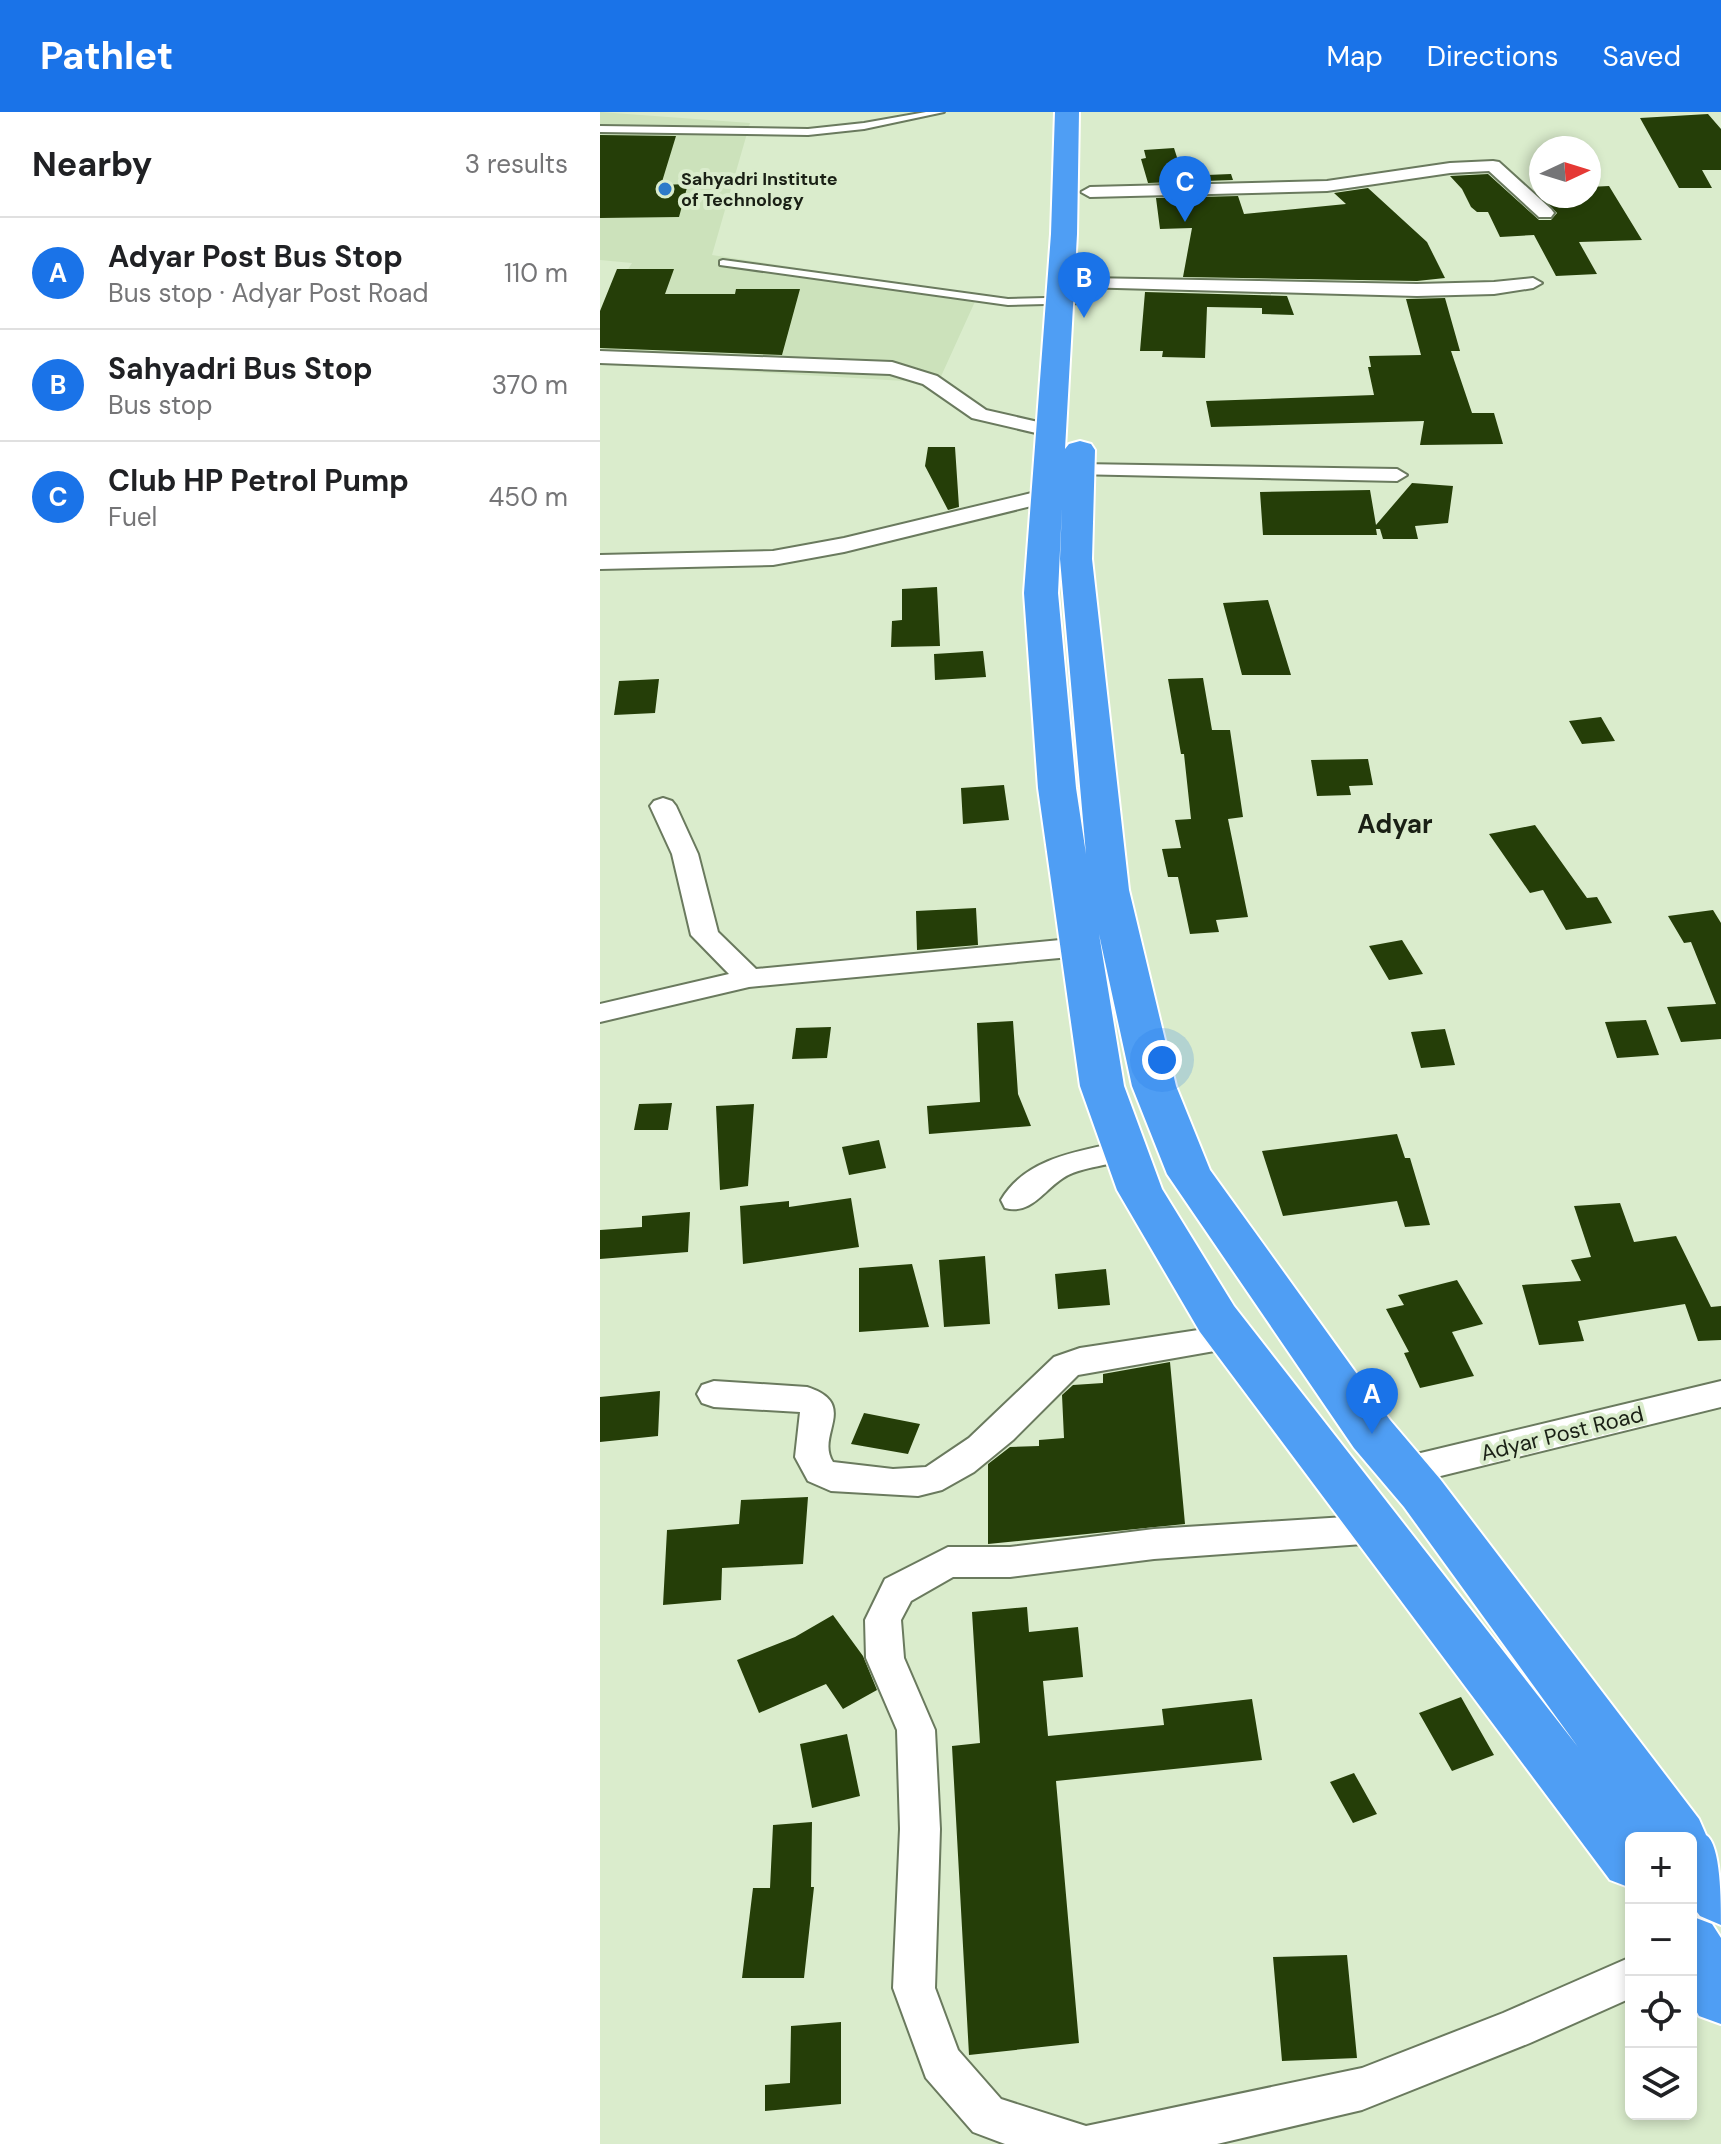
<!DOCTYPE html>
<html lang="en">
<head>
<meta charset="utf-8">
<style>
  :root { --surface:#fff; --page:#f6f6f6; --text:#202124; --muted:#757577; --line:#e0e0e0; --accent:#1a73e8 }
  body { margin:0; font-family:"DM Sans",sans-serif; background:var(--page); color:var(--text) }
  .controls { position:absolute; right:24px; bottom:24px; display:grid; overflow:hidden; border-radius:12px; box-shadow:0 4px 12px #0003 }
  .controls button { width:72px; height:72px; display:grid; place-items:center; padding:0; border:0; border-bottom:2px solid var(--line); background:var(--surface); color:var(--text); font:40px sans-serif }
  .compass { position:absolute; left:929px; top:24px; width:72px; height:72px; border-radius:50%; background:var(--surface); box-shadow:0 4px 12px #0003; rotate:86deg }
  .you { position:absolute; left:562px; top:948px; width:28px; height:28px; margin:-20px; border:6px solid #fff; border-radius:50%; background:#1a73e8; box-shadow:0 0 0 12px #1a73e833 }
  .badge { display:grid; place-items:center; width:52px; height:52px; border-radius:50%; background:var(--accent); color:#fff; font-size:26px; font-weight:700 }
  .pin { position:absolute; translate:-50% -66px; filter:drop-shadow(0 2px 4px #0008) }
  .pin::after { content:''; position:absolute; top:42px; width:28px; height:24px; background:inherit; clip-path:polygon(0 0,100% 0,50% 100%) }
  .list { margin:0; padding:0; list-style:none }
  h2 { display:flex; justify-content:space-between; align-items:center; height:104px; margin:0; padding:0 32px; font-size:34px }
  h2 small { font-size:26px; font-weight:400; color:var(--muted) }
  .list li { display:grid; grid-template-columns:52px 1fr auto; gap:24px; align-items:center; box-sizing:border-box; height:112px; padding:0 32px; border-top:2px solid var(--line) }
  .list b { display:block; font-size:30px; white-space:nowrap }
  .list p { margin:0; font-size:26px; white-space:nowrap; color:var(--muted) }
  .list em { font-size:26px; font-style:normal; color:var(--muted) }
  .icon { flex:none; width:44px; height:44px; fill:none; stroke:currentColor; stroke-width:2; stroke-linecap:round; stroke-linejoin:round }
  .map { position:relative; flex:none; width:1121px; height:2032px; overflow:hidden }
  header { display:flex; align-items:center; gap:48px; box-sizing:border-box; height:112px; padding:0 40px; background:var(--accent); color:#fff }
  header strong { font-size:38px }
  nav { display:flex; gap:44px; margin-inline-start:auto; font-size:28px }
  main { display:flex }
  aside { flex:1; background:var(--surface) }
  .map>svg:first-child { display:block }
  .built { fill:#cce2bb }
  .building { fill:#253e08 }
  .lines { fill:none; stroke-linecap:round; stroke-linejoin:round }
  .lane-casing { stroke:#6a7a5e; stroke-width:4 }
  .street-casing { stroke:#6a7a5e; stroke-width:4 }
  .highway-casing { stroke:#fff; stroke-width:4 }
  .lane { fill:#fff; fill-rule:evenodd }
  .street { fill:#fff; fill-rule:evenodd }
  .highway { fill:#4f9ef4; fill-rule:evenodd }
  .poi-dot { fill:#2d7aca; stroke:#daeccc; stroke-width:3 }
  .labels { text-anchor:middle; stroke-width:8; stroke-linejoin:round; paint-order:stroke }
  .far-poi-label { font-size:18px; font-weight:bold; fill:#1a2015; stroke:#daeccc; text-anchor:start }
  .street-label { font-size:22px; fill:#1a2015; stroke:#daeccc }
  .quarter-label { font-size:26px; font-weight:bold; fill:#1a2015; stroke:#daeccc }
</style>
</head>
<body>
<header>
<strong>Pathlet</strong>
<nav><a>Map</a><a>Directions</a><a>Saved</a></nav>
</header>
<main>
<aside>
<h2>Nearby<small>3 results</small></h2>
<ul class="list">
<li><span class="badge">A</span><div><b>Adyar Post Bus Stop</b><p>Bus stop · Adyar Post Road</p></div><em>110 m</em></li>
<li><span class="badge">B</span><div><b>Sahyadri Bus Stop</b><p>Bus stop</p></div><em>370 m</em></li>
<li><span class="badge">C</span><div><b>Club HP Petrol Pump</b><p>Fuel</p></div><em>450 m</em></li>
</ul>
</aside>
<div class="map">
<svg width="1121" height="2032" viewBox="0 0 1121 2032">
  <rect width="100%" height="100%" fill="#daeccc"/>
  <path class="built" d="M0,0L150,11L112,143L378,183L338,271L0,251V201L32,151L0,148Z"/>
  <path class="building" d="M1108,2L1121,17V58H1102L1112,76H1079L1040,6Z
    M0,23L76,24L61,73L88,72L79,105L0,106Z
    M574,36L583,64L631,62L633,68L548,71L541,47L546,46L544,38Z
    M888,62L939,108H951L957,101L941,84H989V75L1009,74L1042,128L979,130L997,162L956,164L934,123L900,125L888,100H877L871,95L862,77L850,64Z
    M768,76L827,130L845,166L817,169L583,165L592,116L560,117L556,86L638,84L644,102L746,92L734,81Z
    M17,157H74L65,182H135L136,177H200L182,243L0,236V199Z
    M545,180L687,184L694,203L662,202V196L607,195L605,246L562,245L563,239H540Z
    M845,186L860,239H851L872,301H894L903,332L820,333L824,309L611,315L606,289L774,283L768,255H771L769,244L821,243L806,187Z
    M328,335H355L359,395L348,398L325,354Z
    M812,371L853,374L848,411L815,414L818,427H783L780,417H776L777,423H663L660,380L770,378L776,413Z
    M337,475L340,534L291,535L292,509L302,508V477Z
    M668,488L691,563H642L623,491Z
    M383,539L386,565L335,568L334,542Z
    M603,566L612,618H630L643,705L628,707L648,805L616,808L619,820L590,822L578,765H568L562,737L581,736L575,708L591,707L584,642H581L568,567Z
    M59,567L55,601L14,603L19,569Z
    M1001,605L1015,629L982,632L969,609Z
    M768,647L773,673L749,674L751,683L717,684L711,648Z
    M404,673L409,708L363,712L361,676Z
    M935,713L987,786L997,785L1012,811L966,818L943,778L930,781L889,722Z
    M376,796L378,833L317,838L316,799Z
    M1113,798L1121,811V927L1081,930L1067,895L1116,892L1091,830L1084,831L1068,804Z
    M802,828L823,862L789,868L769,834Z
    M1046,908L1059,943L1017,946L1005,910Z
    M413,909L418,982L431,1014L329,1022L327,994L380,990L377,911Z
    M231,915L227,946L192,947L196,916Z
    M845,917L855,953L821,956L811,920Z
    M72,991L68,1018H34L39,992Z
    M154,992L148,1074L120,1078L116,994Z
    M797,1022L805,1046H810L830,1113L805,1115L797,1089L683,1104L662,1039Z
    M279,1028L286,1056L249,1063L242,1035Z
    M251,1086L259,1135L143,1152L140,1094L189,1089V1095Z
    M1020,1091L1034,1130L1076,1124L1111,1195L1121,1194V1228L1098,1229L1085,1192L978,1209L984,1229L939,1233L922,1173L981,1169L971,1148L991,1145L974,1094Z
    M90,1100L88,1140L0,1147V1118L42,1115V1104Z
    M385,1144L390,1212L344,1215L339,1148Z
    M312,1152L329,1215L259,1220V1156Z
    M506,1157L510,1193L458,1197L455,1162Z
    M857,1168L883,1212L852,1220L874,1264L820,1276L804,1241L809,1240L786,1197L804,1193L798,1183Z
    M570,1250L585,1412L388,1432V1352L410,1335L439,1334V1328L464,1326L462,1283L473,1273L503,1271V1262Z
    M60,1279L58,1324L0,1330V1285Z
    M264,1301L320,1312L308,1342L251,1332Z
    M208,1385L203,1452L122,1456L121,1488L63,1493L67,1418L139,1412L141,1388Z
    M427,1495L429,1520L478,1515L483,1565L443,1569L448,1624L564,1613L562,1597L652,1587L662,1648L456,1669L479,1931L369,1943L352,1634L380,1631L372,1500Z
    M233,1503L263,1544L277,1578L243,1597L226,1572L159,1601L137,1548L195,1525Z
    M861,1585L894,1643L852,1659L819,1601Z
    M247,1622L260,1684L212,1696L200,1632Z
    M754,1661L777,1702L753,1711L730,1670Z
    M212,1710L211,1775H214L204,1866H142L153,1776H170L173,1713Z
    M747,1843L757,1946L682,1949L673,1845Z
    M241,1910V1992L165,1999V1973L190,1971L191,1914Z"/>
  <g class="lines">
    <defs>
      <path id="lane" d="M326,0H344L264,17L208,23L0,20V14L208,17L264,11Z
        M123,148L408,187L485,185L490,188L485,191L408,193L120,153V149Z"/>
      <path id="street" d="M893,49L899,50L951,97L954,101L951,105H939L889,59L850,61L727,79L490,85L481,80L490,75L727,69L850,51Z
        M486,166L817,172L894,170L933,166L942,171L933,176L894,182L817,184L480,175L477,171L480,167Z
        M0,239L292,250L337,264L386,298L460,315L463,319L453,325L372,306L323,272L290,262L0,251Z
        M479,352L797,357L807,363L797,369L472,362L469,358Z
        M448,377L456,378L459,383L456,388L244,440L173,453L0,457V443L173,439L244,426Z
        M63,686L72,689L76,694L98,742L118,820L156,857L481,826L491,829L495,835L491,841L481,844L149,875L0,910V892L129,862L91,823L72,742L50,694L54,689Z
        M525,1029L536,1032L540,1039L536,1046C516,1052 479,1055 463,1066C443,1079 431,1103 405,1096L401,1088C426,1045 481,1039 525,1029Z
        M631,1213L643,1216L647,1225L643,1234L478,1263L413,1328L374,1360L342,1378L318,1384L231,1379L208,1369L195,1345L200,1300L114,1295L102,1291L97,1282L102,1273L114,1269L207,1275C260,1292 215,1323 233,1350L293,1357L326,1355L369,1326L454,1245L480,1236Z
        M1121,1269V1295L804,1373L792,1369L787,1359L792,1349L804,1345Z
        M777,1403L790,1407L795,1417L790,1427L777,1431L554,1447L410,1465H353L311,1489L301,1508L304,1546L335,1618L340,1717L335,1876L358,1938L401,1987L486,2014L762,1956L903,1901L1031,1845V1886L930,1931L762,1998L617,2032H405L373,2020L326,1966L293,1876L300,1717L297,1618L266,1546L265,1508L285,1467L348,1435H410L554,1417Z"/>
      <path id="highway" d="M455,0H479L477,122L465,337L469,332L480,329L491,332L495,338L492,447L529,778L576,974L610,1058L790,1308L840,1367L1099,1707L1106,1723C1121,1732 1121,1790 1121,1813L1100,1804L1091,1792V1726H1031V1776L1010,1768L600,1220L517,1078L480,974L438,676L424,481L451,122ZM462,395L460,447L486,742L476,676L458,481ZM499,822L532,974L567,1062L754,1336L804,1395L978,1635L634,1194L562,1077L524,974Z
        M1091,1804L1112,1812L1121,1826V1912L1099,1904L1091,1889Z"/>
    </defs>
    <use href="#lane" class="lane-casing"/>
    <use href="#street" class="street-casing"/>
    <use href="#highway" class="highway-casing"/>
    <use href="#lane" class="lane"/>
    <use href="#street" class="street"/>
    <use href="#highway" class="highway"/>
  </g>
  <circle class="poi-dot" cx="65" cy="77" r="8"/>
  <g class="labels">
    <g class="far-poi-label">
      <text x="81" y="73">Sahyadri Institute<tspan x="81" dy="21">of Technology</tspan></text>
    </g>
    <g class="street-label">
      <text transform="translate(962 1321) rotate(-14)" y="8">Adyar Post Road</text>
    </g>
    <g class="quarter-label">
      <text x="795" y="721">Adyar</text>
    </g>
  </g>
</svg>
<div class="controls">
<button>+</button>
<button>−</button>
<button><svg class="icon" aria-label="locate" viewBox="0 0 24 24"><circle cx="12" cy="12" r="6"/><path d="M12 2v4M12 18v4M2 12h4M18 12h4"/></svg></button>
<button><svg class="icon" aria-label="layers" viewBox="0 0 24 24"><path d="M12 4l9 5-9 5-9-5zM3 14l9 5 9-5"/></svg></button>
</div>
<svg class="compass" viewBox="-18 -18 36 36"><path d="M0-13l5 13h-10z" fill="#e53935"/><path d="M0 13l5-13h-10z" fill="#757577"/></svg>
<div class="you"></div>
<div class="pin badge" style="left:772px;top:1322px">A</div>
<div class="pin badge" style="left:484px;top:206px">B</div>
<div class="pin badge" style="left:585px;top:110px">C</div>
</div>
</main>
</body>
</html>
